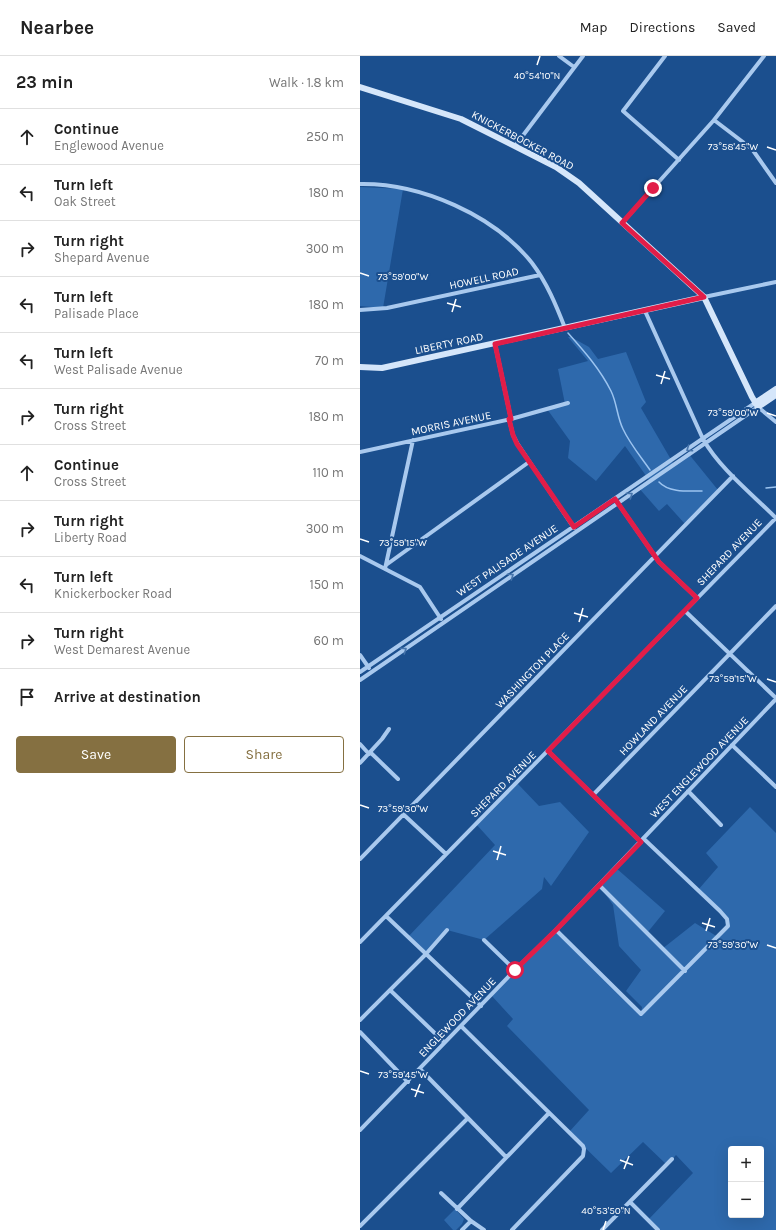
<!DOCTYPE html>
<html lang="en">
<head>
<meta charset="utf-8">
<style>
  :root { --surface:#fff; --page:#f2f2f2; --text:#222; --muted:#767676; --line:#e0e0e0; --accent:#857041 }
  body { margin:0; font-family:Karla,sans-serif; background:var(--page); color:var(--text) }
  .controls { position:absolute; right:12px; bottom:12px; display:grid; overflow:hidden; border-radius:4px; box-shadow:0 4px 16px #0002 }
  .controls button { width:36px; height:36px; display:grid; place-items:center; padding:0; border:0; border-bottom:1px solid var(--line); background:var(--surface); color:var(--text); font:20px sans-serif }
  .stop { position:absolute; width:12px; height:12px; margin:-9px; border:3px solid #e11d48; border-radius:50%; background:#fff }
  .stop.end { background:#e11d48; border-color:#fff; box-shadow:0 1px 4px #0008 }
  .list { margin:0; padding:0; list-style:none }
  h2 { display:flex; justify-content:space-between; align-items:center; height:52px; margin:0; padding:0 16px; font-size:17px }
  h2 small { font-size:13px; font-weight:400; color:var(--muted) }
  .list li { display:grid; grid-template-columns:26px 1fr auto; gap:12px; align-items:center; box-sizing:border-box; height:56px; padding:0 16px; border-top:1px solid var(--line) }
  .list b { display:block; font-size:15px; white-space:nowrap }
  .list p { margin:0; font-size:13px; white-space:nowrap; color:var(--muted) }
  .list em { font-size:13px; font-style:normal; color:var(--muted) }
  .actions { display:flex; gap:8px; padding:12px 16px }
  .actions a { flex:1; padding:9px 0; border:1px solid var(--accent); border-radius:4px; text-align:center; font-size:14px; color:var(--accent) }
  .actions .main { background:var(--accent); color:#fff }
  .icon { flex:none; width:22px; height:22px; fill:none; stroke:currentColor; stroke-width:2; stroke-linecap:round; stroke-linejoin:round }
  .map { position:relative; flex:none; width:416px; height:1174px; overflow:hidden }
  header { display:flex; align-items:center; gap:24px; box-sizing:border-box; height:56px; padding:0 20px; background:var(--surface); border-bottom:1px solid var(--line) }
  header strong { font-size:19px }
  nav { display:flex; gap:22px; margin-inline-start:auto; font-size:14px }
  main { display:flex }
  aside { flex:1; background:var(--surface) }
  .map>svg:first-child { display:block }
  .green { fill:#2e69ac; fill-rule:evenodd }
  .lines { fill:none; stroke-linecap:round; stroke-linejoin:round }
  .stream { stroke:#9cc4f0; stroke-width:1.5 }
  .street { stroke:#a9c9ee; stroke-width:4 }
  .secondary { stroke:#d5e6fa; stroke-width:6 }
  .oneway { stroke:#4674ab }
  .route { stroke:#e11d48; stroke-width:5 }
  .ticks { fill:none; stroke:#fff; stroke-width:1.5 }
  .labels { text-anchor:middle; stroke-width:4; stroke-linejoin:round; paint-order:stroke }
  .street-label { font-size:11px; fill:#fff; stroke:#1b4f8e }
  .ticks-label { font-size:10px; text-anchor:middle; fill:#fff; stroke:#1b4f8e; stroke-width:4; stroke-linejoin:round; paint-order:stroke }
</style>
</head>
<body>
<header>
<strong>Nearbee</strong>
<nav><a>Map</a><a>Directions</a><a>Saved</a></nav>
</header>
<main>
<aside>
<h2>23 min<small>Walk · 1.8 km</small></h2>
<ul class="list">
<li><svg class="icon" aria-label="ahead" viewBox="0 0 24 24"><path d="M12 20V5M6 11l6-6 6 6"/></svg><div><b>Continue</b><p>Englewood Avenue</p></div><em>250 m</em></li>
<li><svg class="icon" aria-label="left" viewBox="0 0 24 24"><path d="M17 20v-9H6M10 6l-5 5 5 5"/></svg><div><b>Turn left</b><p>Oak Street</p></div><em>180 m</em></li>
<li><svg class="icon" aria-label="right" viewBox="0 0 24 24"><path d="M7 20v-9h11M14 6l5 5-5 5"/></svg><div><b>Turn right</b><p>Shepard Avenue</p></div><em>300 m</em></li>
<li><svg class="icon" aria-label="left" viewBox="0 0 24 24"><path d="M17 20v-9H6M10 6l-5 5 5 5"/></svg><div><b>Turn left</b><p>Palisade Place</p></div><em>180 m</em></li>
<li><svg class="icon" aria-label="left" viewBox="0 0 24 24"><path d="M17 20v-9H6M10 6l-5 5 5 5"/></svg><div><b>Turn left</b><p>West Palisade Avenue</p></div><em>70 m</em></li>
<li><svg class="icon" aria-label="right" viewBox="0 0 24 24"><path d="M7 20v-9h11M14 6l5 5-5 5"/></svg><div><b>Turn right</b><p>Cross Street</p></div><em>180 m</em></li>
<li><svg class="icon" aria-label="ahead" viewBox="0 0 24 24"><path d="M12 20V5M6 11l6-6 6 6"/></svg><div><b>Continue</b><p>Cross Street</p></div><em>110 m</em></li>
<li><svg class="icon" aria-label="right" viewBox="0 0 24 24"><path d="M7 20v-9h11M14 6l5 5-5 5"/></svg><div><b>Turn right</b><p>Liberty Road</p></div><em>300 m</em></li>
<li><svg class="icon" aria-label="left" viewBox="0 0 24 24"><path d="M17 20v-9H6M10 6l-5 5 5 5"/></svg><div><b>Turn left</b><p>Knickerbocker Road</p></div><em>150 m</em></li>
<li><svg class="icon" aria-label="right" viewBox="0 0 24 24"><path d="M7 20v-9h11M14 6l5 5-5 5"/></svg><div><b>Turn right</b><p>West Demarest Avenue</p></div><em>60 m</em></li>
<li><svg class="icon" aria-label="arrive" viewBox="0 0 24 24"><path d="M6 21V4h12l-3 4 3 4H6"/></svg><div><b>Arrive at destination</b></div></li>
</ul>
<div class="actions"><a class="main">Save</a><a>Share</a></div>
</aside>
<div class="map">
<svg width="416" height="1174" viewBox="0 0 416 1174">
  <rect width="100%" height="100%" fill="#1b4f8e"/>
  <path class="green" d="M0,131L43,133L23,252L0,250Z
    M208,281H211L229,291L238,303L266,296L286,346L281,352L313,407L328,397L358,434L325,468L307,448L299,455L278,431L289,424L265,390L236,425L208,402L210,385L187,353L205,348L198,313L228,305Z
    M157,727L179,750L200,746L229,776L191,830L184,821L182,833L124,884L87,874L66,898L48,881L135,789L116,768Z
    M390,751L416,777V1174H298L288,1164L333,1117L316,1099L307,1109L283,1086L251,1117L209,1076L229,1054L147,970L153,963L131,939L196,874L281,958L282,951L266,935L281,914L259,890L253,849L239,829L256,812L305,855L287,877L302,893L335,867L358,881L368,866L338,834L358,811L346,797ZM371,1093H401V1159H371Z
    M95,1153L104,1163L102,1168L96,1174H93L84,1164Z"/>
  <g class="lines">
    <path class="stream" d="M208,277C224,295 240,313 251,335C257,347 257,361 263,373C270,388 281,401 290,414
      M299,426C309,437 329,435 342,435
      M406,432L416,431"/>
    <path class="street" d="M199,0L214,11
      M305,0L263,55L319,104
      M354,64L392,93L416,127
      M155,90L223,0
      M0,128C61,127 134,159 172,207C187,227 196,249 205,272
      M262,167L354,64L404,0
      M344,241L416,226
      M0,254L27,252L180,219
      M285,255L343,383C360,413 392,438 416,462
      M135,288L151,363
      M149,363L153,379L157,387L214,472
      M0,396L151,363L208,347
      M257,446L299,506L337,542
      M0,500L60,531L81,563
      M26,509L169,406
      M25,513L53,384
      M325,555L416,642
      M0,599L9,612
      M0,616L395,347
      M0,624L398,351L416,366
      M0,688L9,698
      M372,689L416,731
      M188,695L281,786
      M10,696L38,723
      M0,707L22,683L29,673
      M328,735L361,769
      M233,739L416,550
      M43,758L86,798
      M0,803L373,420
      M239,829L325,915
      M26,860L121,950
      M196,874L281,958L368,870L367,863L360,855L284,783
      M124,884L155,914
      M0,886L416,462
      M30,934L84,986
      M0,964L66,898L87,874
      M101,970L223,1090L224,1093L223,1100L152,1174
      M0,976L48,1026
      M60,1013L146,1101
      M0,1074L155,914L196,874L416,643
      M81,1137L111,1165L124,1174
      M270,1146L298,1174
      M97,1153L189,1057
      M0,1170L108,1062
      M102,1174L111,1165
      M242,1174L312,1103"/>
    <path class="secondary" d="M0,31L101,63L196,111L219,127L344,241L392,341L398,351L416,339
      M0,311L22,312L344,241
      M395,347L416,333"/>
  </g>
  <defs><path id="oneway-chevron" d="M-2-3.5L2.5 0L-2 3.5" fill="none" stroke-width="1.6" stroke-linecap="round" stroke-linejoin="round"/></defs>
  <g class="oneway">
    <use href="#oneway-chevron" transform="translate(329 393) rotate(146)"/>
    <use href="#oneway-chevron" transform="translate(270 439) rotate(-34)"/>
    <use href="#oneway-chevron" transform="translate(151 520) rotate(-34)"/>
    <use href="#oneway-chevron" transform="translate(44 594) rotate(-34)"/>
  </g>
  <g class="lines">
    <path class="route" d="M155,914L196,874L281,786L188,695L337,542L299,506L255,443L214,471L157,388L153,379L149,363H151L135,288L344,241L262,167L293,132"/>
  </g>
  <path class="ticks" d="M177,9L180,0M407,91L416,94M0,217L9,220M87,247L101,251M92,256L96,243M296,319L310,323M301,328L305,315M407,357L416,360M0,483L9,486M214,557L228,561M219,566L223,552M407,623L416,626M0,749L9,752M133,795L146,799M137,804L141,790M342,867L355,871M346,875L350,862M407,889L416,892M0,1015L9,1018M51,1033L64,1037M55,1041L60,1028M260,1104L273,1109M264,1113L269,1100M243,1174L246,1165"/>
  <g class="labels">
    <g class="street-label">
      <text transform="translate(163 84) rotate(28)" y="4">KNICKERBOCKER ROAD</text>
      <text transform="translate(124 222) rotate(-12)" y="4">HOWELL ROAD</text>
      <text transform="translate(89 287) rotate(-12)" y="4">LIBERTY ROAD</text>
      <text transform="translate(91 367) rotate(-12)" y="4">MORRIS AVENUE</text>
      <text transform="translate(369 496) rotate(-46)" y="4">SHEPARD AVENUE</text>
      <text transform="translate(147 504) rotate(-34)" y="4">WEST PALISADE AVENUE</text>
      <text transform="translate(172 614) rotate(-46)" y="4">WASHINGTON PLACE</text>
      <text transform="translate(293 664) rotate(-46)" y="4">HOWLAND AVENUE</text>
      <text transform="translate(339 711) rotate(-46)" y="4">WEST ENGLEWOOD AVENUE</text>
      <text transform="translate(143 728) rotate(-45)" y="4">SHEPARD AVENUE</text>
      <text transform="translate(97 961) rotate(-46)" y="4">ENGLEWOOD AVENUE</text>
    </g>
  </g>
  <g class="ticks-label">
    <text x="177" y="23">40°54'10"N</text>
    <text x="373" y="94">73°58'45"W</text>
    <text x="43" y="224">73°59'00"W</text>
    <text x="373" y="360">73°59'00"W</text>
    <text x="43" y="490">73°59'15"W</text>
    <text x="373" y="626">73°59'15"W</text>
    <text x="43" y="756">73°59'30"W</text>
    <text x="373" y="892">73°59'30"W</text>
    <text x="43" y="1022">73°59'45"W</text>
    <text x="246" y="1158">40°53'50"N</text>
  </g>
</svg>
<div class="controls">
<button>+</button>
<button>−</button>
</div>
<div class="stop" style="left:155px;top:914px"></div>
<div class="stop end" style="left:293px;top:132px"></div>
</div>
</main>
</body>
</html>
